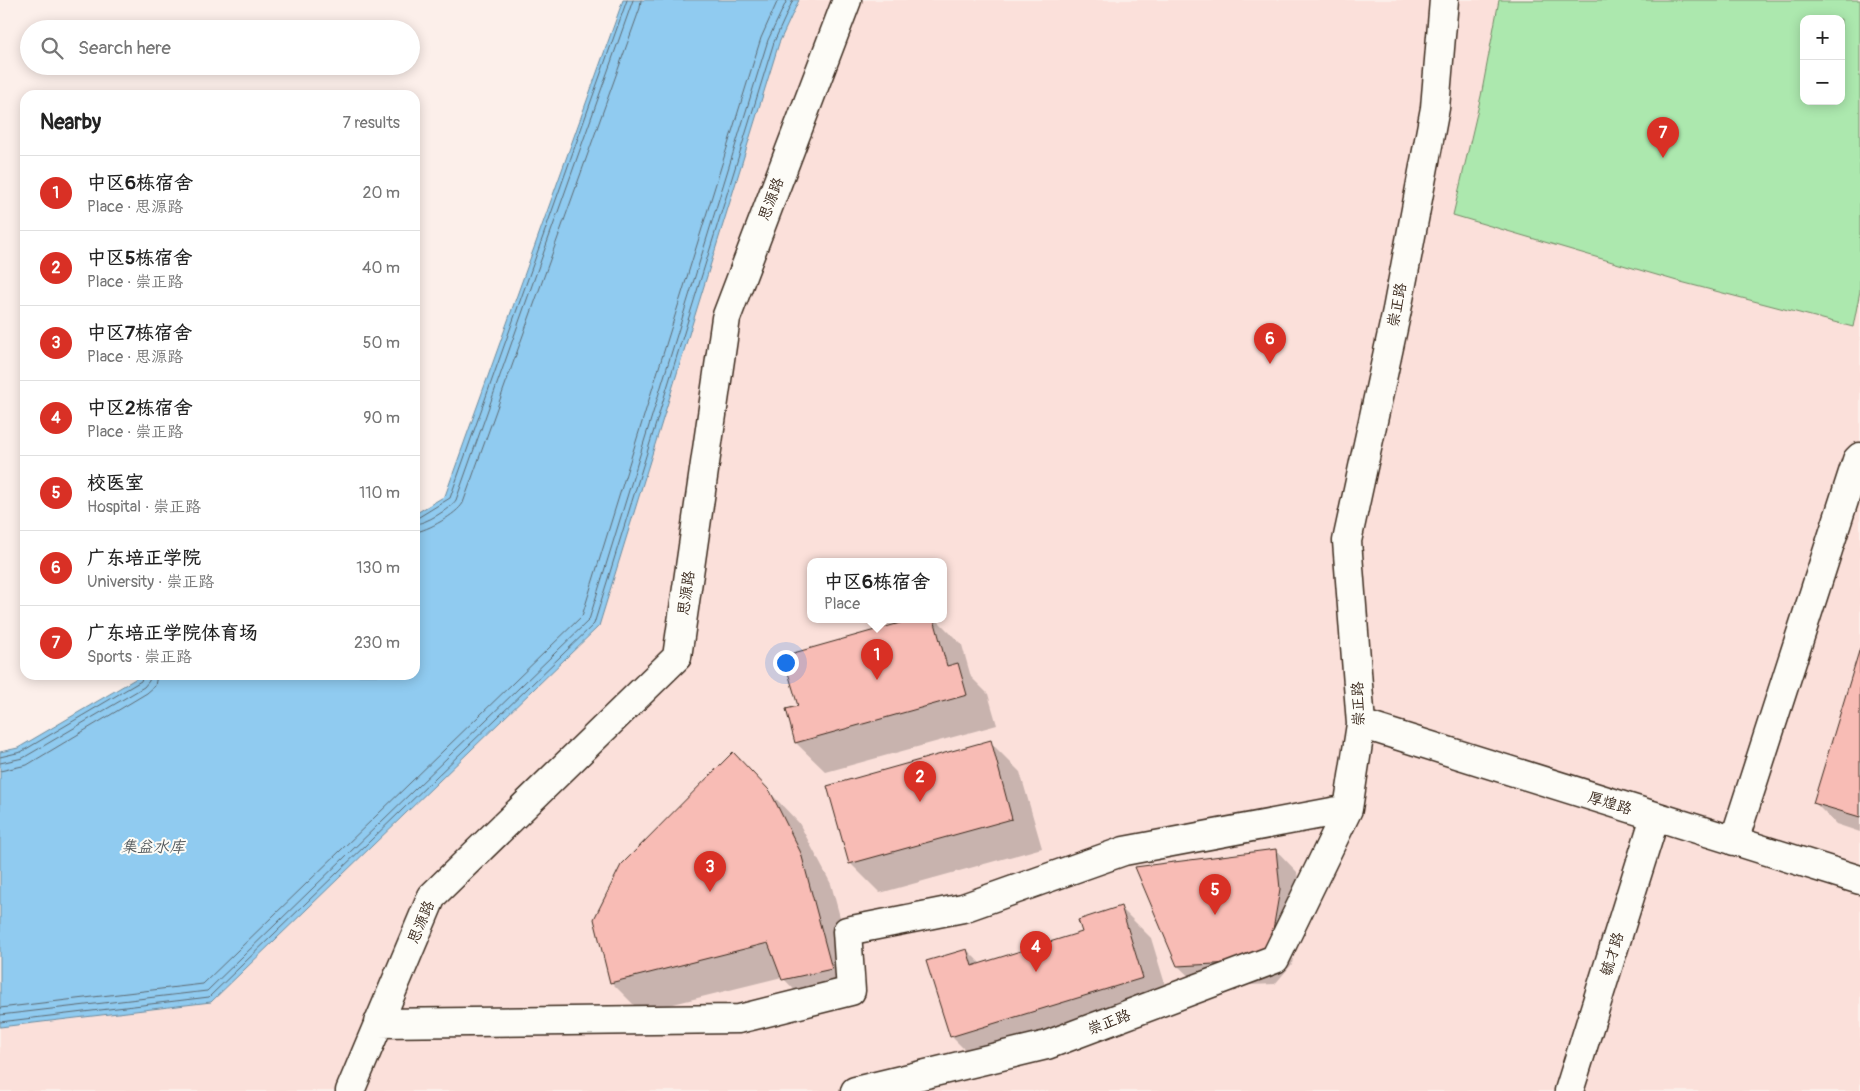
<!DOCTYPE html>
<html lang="en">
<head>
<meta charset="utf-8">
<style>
  :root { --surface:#fff; --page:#f6f6f6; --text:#222; --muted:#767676; --line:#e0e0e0; --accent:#d93025 }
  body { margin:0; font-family:Pangolin,"LXGW WenKai TC",sans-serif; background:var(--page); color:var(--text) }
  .controls { position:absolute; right:15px; top:15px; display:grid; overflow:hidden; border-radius:10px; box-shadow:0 2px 12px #0003 }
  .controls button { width:45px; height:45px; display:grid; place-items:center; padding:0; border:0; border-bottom:1px solid var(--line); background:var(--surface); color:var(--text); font:25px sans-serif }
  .you { position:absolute; left:785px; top:662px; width:18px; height:18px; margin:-12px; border:4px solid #fff; border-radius:50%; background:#1a73e8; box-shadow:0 0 0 8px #1a73e833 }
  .badge { display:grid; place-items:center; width:32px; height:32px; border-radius:50%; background:var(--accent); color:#fff; font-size:16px; font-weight:700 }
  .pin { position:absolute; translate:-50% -41px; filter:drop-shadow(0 1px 2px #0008) }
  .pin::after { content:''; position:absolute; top:26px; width:18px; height:15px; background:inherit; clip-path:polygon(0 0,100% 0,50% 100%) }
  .popup { position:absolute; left:807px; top:558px; width:140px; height:65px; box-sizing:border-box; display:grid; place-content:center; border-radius:10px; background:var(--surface); filter:drop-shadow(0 1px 4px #0005); font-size:16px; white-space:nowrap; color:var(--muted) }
  .popup b { font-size:19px; color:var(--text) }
  .popup::after { content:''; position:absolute; left:50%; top:100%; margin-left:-10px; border:10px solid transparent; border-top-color:var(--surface) }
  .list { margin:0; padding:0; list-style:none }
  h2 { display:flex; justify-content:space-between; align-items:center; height:65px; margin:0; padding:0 20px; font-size:21px }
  h2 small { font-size:16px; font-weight:400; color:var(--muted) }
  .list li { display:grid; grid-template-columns:32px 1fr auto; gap:15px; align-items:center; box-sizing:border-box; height:75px; padding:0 20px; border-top:1px solid var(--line) }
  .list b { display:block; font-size:19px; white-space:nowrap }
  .list p { margin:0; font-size:16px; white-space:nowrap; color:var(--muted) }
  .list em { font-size:16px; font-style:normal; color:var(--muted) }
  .icon { flex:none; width:28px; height:28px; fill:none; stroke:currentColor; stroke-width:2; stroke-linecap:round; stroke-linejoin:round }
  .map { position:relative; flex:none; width:1860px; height:1091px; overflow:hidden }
  .search { position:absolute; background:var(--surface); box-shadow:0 2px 12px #0003; left:20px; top:20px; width:400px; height:55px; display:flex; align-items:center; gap:12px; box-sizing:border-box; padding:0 18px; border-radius:28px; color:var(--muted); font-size:19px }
  .panel { position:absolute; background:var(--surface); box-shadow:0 2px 12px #0003; left:20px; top:90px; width:400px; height:590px; border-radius:15px }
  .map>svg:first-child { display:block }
  .built { fill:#fbe0da; fill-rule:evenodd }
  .green { fill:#ace8ae; stroke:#748966; fill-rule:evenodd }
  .water { fill:#90cbf0; stroke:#6e8b9c }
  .shadow { fill:#0003 }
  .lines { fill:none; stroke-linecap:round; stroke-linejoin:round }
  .shore { stroke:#5d6a72; stroke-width:1 }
  .building { fill:#f8bcb5; stroke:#3b2a1e }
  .minor-casing { stroke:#3b2a1e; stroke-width:31 }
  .minor { stroke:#fdfcf7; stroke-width:28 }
  .labels { text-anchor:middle; stroke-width:4; stroke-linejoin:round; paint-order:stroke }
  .street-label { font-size:15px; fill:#3b2a1e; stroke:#fdfcf7 }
  .water-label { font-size:16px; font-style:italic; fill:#545a5d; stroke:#fdfcf7 }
</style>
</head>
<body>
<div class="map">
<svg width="1860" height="1091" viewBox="0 0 1860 1091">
  <rect width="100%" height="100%" fill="#fcefea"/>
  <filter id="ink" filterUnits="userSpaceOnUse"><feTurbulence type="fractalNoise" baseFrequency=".02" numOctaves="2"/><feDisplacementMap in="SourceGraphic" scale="10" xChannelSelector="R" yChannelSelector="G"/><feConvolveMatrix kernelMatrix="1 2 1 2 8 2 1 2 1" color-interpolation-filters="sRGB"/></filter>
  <g filter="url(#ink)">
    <path class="built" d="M799,0H1860V1091H0V1027L211,1002L599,626L779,43ZM1804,19H1841V101H1804ZM811,561H943V619H811Z"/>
    <path class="green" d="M1499,0H1860V291L1853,327L1677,281L1453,215L1481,96ZM1804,19H1841V101H1804Z"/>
    <path class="water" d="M623,0H799L779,43L599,626L211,1002L0,1027V752L18,748L142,675H415V514L445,496Z"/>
    <path class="shadow" d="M919,619H936L962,645L971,677L988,694L997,725L826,772L796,743L799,707L785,656Z
      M1860,652V832L1836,824L1814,802Z
      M990,742L1020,772L1042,848L880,893L850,863Z
      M733,754L799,823L831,884L862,998L813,1009L782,977L641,1012L611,982Z
      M1276,850L1297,872L1301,911L1292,964L1275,984L1200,987L1178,966Z
      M1121,908L1151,938L1172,1007L981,1066L951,1036L967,950L981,964L1083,933Z"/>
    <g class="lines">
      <path class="shore" d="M415,518L419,517L450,498L627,0
        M415,524C425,524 450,509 456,500L633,0
        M415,532C427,531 457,514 463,503L640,8L641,0
        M0,757L21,752L141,681L143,675
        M0,763L23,758L144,687L149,681L150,675
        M0,771L27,765L147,693L155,686L157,675
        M0,1008L203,984L582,616L761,38L778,0
        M0,1015L207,991L589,620L768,40L787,0
        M0,1022L209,997L594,624L774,42L793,0"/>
    </g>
    <path class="building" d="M914,619H934L947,666L958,663L967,695L795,743L786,709L798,706L783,656Z
      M1860,648V817L1813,803Z
      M991,740L1012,819L849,864L827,786Z
      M733,752L770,791L801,853L832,969L782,980L768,943L610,983L594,919L621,865Z
      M1276,849L1280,889L1271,942L1253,962L1177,966L1135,867Z
      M1121,906L1143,978L950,1037L926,961L967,949L972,966L1082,932L1078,920Z"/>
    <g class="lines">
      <defs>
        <path id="minor" d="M1361,724L1860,880
          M1734,841L1857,460L1860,457
          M378,1023L739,1019L851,991L847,931L963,908L1124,851L1348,809
          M350,1091L432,896L677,657L726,318L847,0
          M855,1091L1047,1045L1275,959L1348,809L1361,724L1347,541L1397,310L1435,108L1444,0
          M1569,1091L1655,817"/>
      </defs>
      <use href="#minor" class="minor-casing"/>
      <use href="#minor" class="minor"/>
    </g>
  </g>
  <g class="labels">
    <g class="street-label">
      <text transform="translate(771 199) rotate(-69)" y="5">思源路</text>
      <text transform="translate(1397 305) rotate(-79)" y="5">崇正路</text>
      <text transform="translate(686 593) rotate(-82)" y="5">思源路</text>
      <text transform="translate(1358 704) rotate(-92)" y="5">崇正路</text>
      <text transform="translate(1610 803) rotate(17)" y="5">厚煌路</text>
      <text transform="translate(421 922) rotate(-67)" y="5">思源路</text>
      <text transform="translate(1612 954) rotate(-73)" y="5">毓才路</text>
      <text transform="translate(1109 1022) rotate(-21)" y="5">崇正路</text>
    </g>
    <g class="water-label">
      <text x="153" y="852">集益水库</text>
    </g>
  </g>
</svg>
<div class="controls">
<button>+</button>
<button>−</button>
</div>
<div class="you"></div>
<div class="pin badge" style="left:877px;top:680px">1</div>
<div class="popup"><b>中区6栋宿舍</b>Place</div>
<div class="pin badge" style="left:920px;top:802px">2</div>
<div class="pin badge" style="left:710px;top:892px">3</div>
<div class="pin badge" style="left:1036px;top:972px">4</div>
<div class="pin badge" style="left:1215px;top:915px">5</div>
<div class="pin badge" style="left:1270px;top:364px">6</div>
<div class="pin badge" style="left:1663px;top:158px">7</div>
<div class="search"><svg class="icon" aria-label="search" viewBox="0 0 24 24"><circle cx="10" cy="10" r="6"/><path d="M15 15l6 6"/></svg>Search here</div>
<section class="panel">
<h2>Nearby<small>7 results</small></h2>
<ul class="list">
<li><span class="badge">1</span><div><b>中区6栋宿舍</b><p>Place · 思源路</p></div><em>20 m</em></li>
<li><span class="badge">2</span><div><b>中区5栋宿舍</b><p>Place · 崇正路</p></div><em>40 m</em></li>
<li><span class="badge">3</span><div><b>中区7栋宿舍</b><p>Place · 思源路</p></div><em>50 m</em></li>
<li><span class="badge">4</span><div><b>中区2栋宿舍</b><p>Place · 崇正路</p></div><em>90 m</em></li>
<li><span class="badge">5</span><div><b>校医室</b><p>Hospital · 崇正路</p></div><em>110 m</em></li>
<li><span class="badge">6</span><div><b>广东培正学院</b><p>University · 崇正路</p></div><em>130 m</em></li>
<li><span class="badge">7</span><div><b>广东培正学院体育场</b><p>Sports · 崇正路</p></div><em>230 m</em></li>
</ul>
</section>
</div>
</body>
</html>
